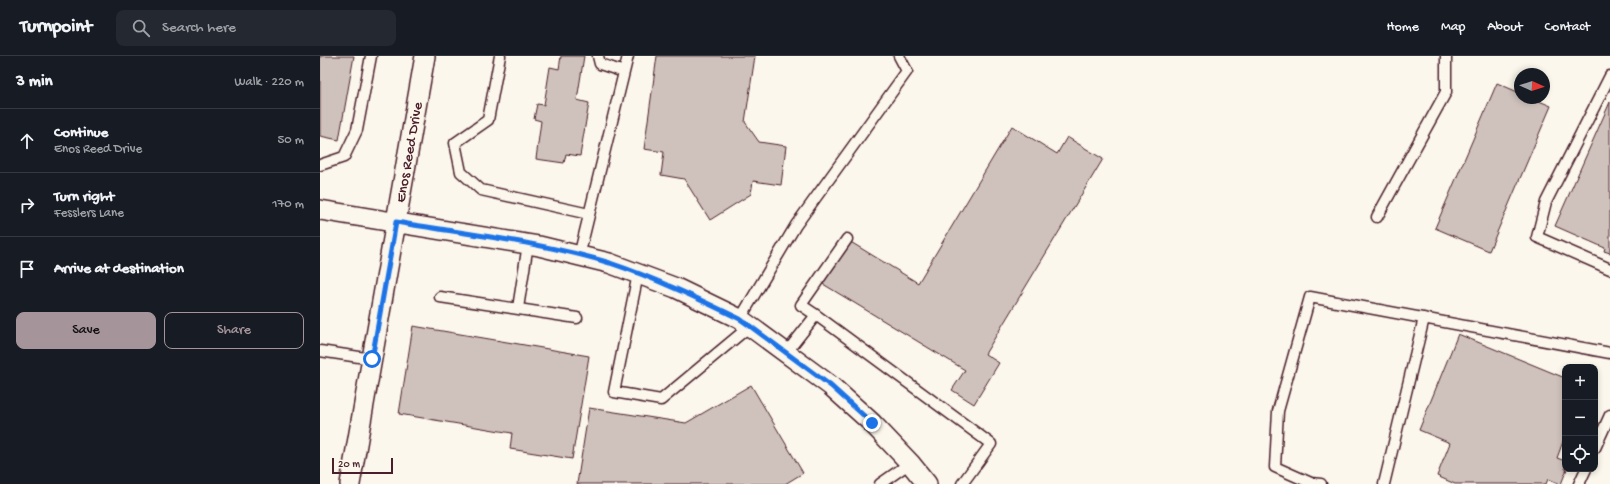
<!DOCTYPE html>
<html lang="en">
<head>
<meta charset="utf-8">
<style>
  :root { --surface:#171b24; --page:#242831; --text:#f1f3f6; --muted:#9ea1a6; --line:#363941; --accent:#a6949b }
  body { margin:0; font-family:"Gochi Hand",sans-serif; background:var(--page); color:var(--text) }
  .controls { position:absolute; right:12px; bottom:12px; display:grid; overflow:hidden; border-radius:8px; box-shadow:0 2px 6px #0003 }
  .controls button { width:36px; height:36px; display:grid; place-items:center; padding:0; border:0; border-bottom:1px solid var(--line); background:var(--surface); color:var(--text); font:20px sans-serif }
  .compass { position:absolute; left:1194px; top:12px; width:36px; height:36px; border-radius:50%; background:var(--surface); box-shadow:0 2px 6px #0003; rotate:93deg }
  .scale { position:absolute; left:12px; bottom:10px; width:61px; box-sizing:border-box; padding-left:4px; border:2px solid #4a1f2b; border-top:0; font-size:11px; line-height:14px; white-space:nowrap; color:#4a1f2b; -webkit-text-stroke:3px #fbf7ec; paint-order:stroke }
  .stop { position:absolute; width:12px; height:12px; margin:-9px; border:3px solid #1a73e8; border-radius:50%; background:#fff }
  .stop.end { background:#1a73e8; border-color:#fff; box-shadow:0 1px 4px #0008 }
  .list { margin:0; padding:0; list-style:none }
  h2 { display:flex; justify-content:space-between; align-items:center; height:52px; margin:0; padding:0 16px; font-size:17px }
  h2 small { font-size:13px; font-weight:400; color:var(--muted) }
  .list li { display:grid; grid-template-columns:26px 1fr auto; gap:12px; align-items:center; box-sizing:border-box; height:64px; padding:0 16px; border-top:1px solid var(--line) }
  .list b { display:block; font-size:15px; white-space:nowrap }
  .list p { margin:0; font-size:13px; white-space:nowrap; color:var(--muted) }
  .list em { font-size:13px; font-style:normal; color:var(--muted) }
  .actions { display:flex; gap:8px; padding:12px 16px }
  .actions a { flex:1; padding:9px 0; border:1px solid var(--accent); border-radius:8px; text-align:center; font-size:14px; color:var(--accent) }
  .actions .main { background:var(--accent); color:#111 }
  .icon { flex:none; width:22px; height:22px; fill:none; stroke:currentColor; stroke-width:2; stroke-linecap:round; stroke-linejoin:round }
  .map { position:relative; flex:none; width:1290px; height:428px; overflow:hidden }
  header { display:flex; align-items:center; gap:24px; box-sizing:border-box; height:56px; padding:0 20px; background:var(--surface); border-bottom:1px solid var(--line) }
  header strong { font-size:19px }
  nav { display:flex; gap:22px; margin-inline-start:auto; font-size:14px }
  .search { width:280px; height:36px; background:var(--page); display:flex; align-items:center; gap:10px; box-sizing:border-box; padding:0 14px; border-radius:8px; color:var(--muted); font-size:15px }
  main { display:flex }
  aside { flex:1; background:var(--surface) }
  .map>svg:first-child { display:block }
  .building { fill:#cfc2bc; stroke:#4a1f2b }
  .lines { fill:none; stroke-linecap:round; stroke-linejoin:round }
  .lane-casing { stroke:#4a1f2b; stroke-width:13 }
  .street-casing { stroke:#4a1f2b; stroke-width:22 }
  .lane { stroke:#fbf7ec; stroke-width:10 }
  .street { stroke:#fbf7ec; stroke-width:19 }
  .route { stroke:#1a73e8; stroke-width:5 }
  .labels { text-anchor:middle; stroke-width:3.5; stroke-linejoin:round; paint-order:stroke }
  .street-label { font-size:15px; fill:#4a1f2b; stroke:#fbf7ec }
</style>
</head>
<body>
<header>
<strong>Turnpoint</strong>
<div class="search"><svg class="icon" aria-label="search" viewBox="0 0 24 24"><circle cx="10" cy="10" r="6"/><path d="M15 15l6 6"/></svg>Search here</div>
<nav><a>Home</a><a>Map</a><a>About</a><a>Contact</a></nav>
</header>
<main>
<aside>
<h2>3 min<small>Walk · 220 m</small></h2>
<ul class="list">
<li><svg class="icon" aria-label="ahead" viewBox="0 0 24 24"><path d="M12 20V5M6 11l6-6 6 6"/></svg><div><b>Continue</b><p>Enos Reed Drive</p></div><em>50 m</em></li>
<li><svg class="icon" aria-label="right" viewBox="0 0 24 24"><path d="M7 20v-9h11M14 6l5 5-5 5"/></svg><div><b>Turn right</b><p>Fesslers Lane</p></div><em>170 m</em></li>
<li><svg class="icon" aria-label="arrive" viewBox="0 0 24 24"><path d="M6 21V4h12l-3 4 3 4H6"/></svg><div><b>Arrive at destination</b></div></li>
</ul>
<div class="actions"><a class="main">Save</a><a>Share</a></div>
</aside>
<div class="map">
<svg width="1290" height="428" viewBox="0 0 1290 428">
  <rect width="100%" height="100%" fill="#fbf7ec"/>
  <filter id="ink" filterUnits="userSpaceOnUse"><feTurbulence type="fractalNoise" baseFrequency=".025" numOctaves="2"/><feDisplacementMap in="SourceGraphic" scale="8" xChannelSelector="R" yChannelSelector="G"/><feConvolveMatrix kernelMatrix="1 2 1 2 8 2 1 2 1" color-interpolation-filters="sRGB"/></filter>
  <g filter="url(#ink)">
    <path class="building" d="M0,0H34L19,84L0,80Z
      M241,0H264L257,44L269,47L260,100L246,98L244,107L216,103L221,65L214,63L217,48L224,49L230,11L239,13Z
      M337,0H435L425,66L439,86L466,90L461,129L433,125L431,138L390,164L364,123L341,119L344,96L324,93Z
      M1177,27L1200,37V42H1212L1231,50L1169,195L1115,172Z
      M1290,46V197L1284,195L1285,192L1235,170Z
      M692,70L737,98L747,81L783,103L665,298L679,307L654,348L632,334L645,314L503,228L529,185L598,227Z
      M93,270L269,300L252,403L190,393L192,377L79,358Z
      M1138,278L1245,322V380L1237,402L1245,405V413H1247L1241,428L1228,423L1226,428H1135L1117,420L1130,387L1099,374Z
      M431,329L483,417L465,428H257L269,352L366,367Z"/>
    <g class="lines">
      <defs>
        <path id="lane" d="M180,0L168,64L135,87L141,116L161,134L269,158
          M278,0L280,8L304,16
          M1290,20L1226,146L1217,181L1290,213
          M0,109L24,101L37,74L51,0
          M1057,161L1126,36V0
          M259,200L308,0
          M318,218L294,336L341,344L430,270
          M120,241L257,262
          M198,252L208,188
          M496,259L481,249L527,183
          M420,263L476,169L587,15L579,0
          M0,295L52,303
          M466,297L496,259L663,382L671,388L642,428
          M1275,392L1290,359
          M560,428L590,407
          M1001,428L991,427L955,411L958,355L990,241L1290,297
          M1064,428L1104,262
          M1259,428L1266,413"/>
        <path id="street" d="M0,154L219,190L289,207L356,232L420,263L511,330L552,367L590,407L607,428
          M30,428L105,0"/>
      </defs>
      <use href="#lane" class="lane-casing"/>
      <use href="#street" class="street-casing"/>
      <use href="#lane" class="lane"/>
      <use href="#street" class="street"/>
    </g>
  </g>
  <g class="lines" filter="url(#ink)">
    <path class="route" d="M52,303L76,166C146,178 222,186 290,207C335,222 377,242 420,263L430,270L511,330L552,367"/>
  </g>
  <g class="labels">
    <g class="street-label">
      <text transform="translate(88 96) rotate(-80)" y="5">Enos Reed Drive</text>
    </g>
  </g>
</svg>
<div class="controls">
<button>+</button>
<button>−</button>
<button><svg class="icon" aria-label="locate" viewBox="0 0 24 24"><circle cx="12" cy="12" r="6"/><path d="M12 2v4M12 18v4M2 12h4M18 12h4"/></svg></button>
</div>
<svg class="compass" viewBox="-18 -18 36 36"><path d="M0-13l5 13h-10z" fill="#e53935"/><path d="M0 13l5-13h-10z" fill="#9ea1a6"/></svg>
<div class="scale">20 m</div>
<div class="stop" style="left:52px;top:303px"></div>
<div class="stop end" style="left:552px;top:367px"></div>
</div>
</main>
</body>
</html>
